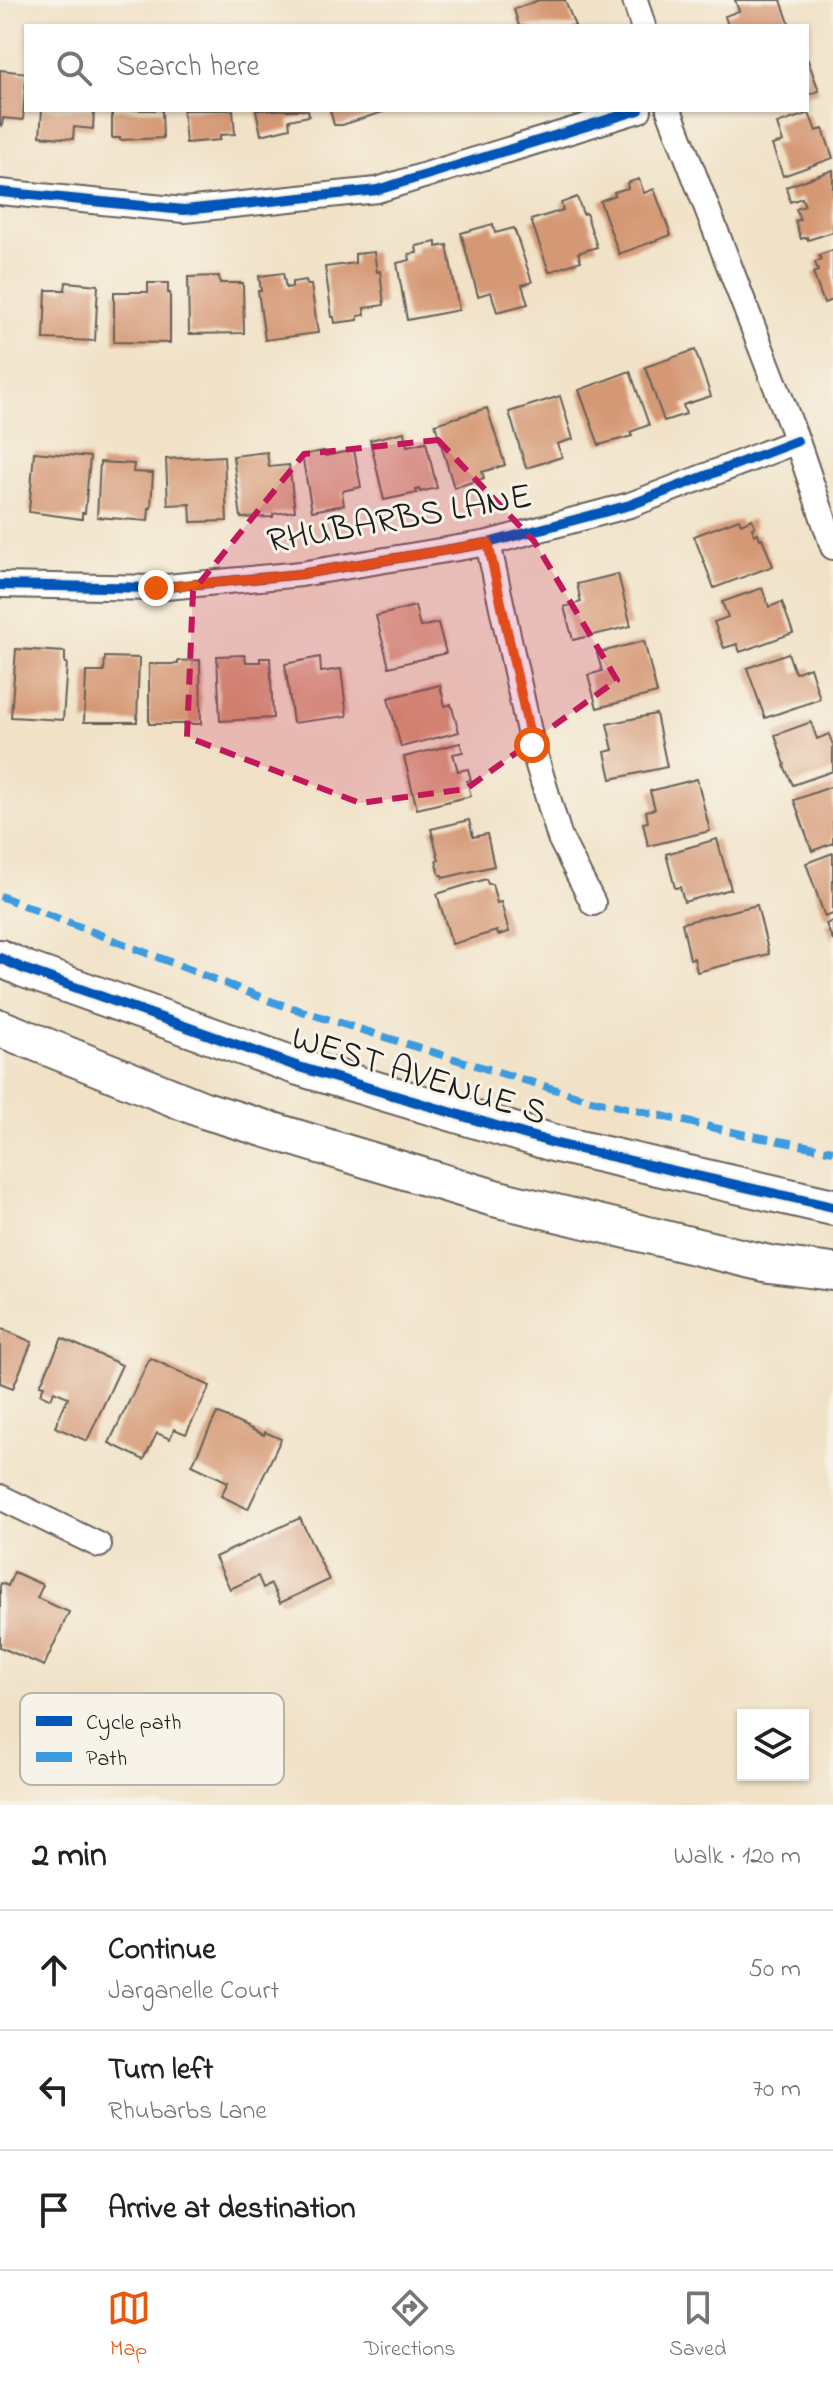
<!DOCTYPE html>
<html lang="en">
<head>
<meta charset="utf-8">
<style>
  :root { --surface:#fff; --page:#f6f6f6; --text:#222; --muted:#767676; --line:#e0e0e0; --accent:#ea580c }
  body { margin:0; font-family:"Indie Flower",sans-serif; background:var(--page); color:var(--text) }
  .controls { position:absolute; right:24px; bottom:24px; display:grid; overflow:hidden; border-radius:0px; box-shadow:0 2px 6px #0004 }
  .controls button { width:72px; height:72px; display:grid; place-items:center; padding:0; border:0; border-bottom:2px solid var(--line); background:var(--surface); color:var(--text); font:40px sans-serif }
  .stop { position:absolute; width:24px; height:24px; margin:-18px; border:6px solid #ea580c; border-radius:50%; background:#fff }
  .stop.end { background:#ea580c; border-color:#fff; box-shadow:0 2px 8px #0008 }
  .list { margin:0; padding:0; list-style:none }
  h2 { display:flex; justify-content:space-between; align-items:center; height:104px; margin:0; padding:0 32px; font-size:34px }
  h2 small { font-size:26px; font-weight:400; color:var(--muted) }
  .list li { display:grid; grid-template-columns:52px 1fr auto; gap:24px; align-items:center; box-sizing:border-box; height:120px; padding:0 32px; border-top:2px solid var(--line) }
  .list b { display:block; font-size:30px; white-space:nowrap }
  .list p { margin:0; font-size:26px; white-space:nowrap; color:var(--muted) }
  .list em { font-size:26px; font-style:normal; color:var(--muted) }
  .icon { flex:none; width:44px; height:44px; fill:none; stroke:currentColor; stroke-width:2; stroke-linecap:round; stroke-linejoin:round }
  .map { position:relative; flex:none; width:833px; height:1805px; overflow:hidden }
  .search { position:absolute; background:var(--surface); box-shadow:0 2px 6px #0004; left:24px; right:24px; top:24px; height:88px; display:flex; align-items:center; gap:20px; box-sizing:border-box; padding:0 28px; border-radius:0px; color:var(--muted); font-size:30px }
  .sheet { height:464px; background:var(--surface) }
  nav { display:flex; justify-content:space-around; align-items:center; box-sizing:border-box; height:112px; border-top:2px solid var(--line); background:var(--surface); font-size:22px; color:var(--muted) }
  nav a { display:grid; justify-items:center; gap:4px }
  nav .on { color:var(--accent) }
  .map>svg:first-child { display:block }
  .building { fill:#d59875 }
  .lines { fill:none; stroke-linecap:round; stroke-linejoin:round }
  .street-casing { stroke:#676158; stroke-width:28 }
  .secondary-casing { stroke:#676158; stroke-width:40 }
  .street { stroke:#fff; stroke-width:24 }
  .secondary { stroke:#fff; stroke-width:36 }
  .quiet { stroke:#3c9bdf; stroke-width:8; stroke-dasharray:16 8; stroke-linecap:butt }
  .cycleway-casing { stroke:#f7f3e8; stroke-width:15 }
  .cycleway { stroke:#0057b8; stroke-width:10 }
  .route { stroke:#ea580c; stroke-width:10 }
  .marked { fill:#c2185b; fill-opacity:0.2; stroke:#c2185b; stroke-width:6; stroke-dasharray:16 10; stroke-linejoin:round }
  .labels { text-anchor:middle; stroke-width:6; stroke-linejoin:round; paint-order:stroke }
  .street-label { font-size:36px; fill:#1c1c1c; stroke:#f7f3e8 }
  .key { fill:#f7f3e8; stroke:#b5b2ab; stroke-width:2 }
  .key-label { font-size:22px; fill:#1c1c1c }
</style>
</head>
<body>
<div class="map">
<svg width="833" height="1805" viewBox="0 0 833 1805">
  <rect width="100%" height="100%" fill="#f7f3e8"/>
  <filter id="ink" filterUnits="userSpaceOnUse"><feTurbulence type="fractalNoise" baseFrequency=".0125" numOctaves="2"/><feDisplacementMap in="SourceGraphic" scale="16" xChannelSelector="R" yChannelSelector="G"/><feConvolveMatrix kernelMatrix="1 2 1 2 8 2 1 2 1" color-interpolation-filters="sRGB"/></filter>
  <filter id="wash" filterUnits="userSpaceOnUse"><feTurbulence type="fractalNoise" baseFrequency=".006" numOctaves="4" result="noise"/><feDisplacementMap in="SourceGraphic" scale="32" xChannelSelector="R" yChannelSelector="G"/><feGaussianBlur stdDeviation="1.8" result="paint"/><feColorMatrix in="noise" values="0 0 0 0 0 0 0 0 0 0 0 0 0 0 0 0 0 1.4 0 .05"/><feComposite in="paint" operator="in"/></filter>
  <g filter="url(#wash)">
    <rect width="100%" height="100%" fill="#f1e2c7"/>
    <g id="blocks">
      <path class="building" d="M539,0H565L575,26H519L514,9Z
        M735,0H781L790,26H728L725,16L739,11Z
        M807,58L819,91L807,95Z
        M0,70L26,73L23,120L3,118L2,126L0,125Z
        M42,110H94L93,129L74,127L73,139L40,136Z
        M112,110H162L163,138L120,140V138H112Z
        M183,110H233L235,134L220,135V140L186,143Z
        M256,110H308L309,116L289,120L290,128L261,135Z
        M330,110H386V111L342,125H334Z
        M809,113L816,131L823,129L833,158L783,176L772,145L783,142L777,124Z
        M833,170V232L808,240L807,237L801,239L795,221L800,220L796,209L805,206L802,198L790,202L786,187Z
        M639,179L644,193L654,189L671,235L619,254L600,201L615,195L614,192L628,188L627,183Z
        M577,197L583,214L586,213L597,247L578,253L581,261L549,272L531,220L563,210L561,203Z
        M493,224L495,233L514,228L532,282L522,285L528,304L497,312L491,292L478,296L461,233Z
        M436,242V247L447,245L459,310L407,320L397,263L410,260L409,254L417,253L416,246Z
        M833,250V300L824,303L813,273L818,271L815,262L821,260L819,255Z
        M374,252L377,272L380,271L384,305L364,308L365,315L358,316V320L335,323L334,317H332L325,267L355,263V254Z
        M283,273L286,288L292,287V282L306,280L307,285H311L318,333L265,340L258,291H261L259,276Z
        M219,276L220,283H243L244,333L189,334L188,277Z
        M66,282L98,285L95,341L44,339L46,290H65Z
        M148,283H168V293H170V343L114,342V292H148Z
        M695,350L711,396L683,405L686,414L664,421L645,367Z
        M630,371L649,425L630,432L632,436L599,445L579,390Z
        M560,396L573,439L557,444L562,457L526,468L509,412Z
        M487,408L505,465L482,472L484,478L454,488L435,424Z
        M404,432L407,446L426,442L437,488L420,492L419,489L416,490L417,493L384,500L370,440Z
        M354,450L361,487L342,491L344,505L312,511L302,455L324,451L325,456Z
        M34,452L90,457L85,513H82V519L29,512Z
        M267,452L269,467L289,465L295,511L273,514V517L241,518L233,456Z
        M224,456L227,521L191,522L190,504L168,505L166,459Z
        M100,462L134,464L133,472L153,473L151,508H149L148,521L97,517Z
        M739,519L741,524L752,519L755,527L752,528L754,535L758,533L760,539L762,538L773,566L714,588L694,536Z
        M618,574L631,626L573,640L564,607L581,602L577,584Z
        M762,588L769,607L782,602L793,633L740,652L737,644L724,648L714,622L728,617L722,602Z
        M415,606L420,627L438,623L446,653L389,667L376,616Z
        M644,641L657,693L597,708L588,675L602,671L597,653Z
        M16,649L65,652V663H67L63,720L11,717Z
        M788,653L795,673L810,667L820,699L765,718L747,668Z
        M245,655L246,662H260V658H270L273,718L220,721L217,656Z
        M105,657L139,658L137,722H84L86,672H104Z
        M320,657L321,672L341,669L347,716L293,723L285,664Z
        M200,660L201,724H149V664H178V661Z
        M440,685L445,706L451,704L459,732L401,747L388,698Z
        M656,714L667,767L611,779L605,752L613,750L607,724Z
        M811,722L817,739L829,734L833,745V771L793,785L784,766L785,765L775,735Z
        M460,743L463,752L453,754L458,771L468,769L471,780L467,781L471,796L417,809L404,757Z
        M697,779L710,831L648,846L643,823L648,822L646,811L655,809L650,791Z
        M833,786V843L812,851L794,800Z
        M469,820L473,837L487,834L494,866L443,878L442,875H440L436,861L439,860L431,829Z
        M717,839L731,889L684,902L680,887L675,888L666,854Z
        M833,853V914L825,917L806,863Z
        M486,879L488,884H492L497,903L501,902L509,932L498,935L497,931L452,944L437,894Z
        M757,905L769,954L697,972L694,958L690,959L682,923Z
        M833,921V941L826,924Z
        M0,1328L32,1342L13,1388L0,1383Z
        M62,1338L122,1365L87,1441L55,1427L68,1397L54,1391L51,1399L40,1394L44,1386L40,1385Z
        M150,1358L210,1386L186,1434L174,1429L170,1439L157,1433L144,1460L109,1443Z
        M217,1413L264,1435L265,1432L281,1439L248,1509L221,1496L228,1482L192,1465Z
        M300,1518L329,1580L280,1603L271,1584L263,1588L258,1576L230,1589L215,1557Z
        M14,1572L43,1585L37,1598L69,1612L44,1666L0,1647V1586L1,1583L8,1586Z"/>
    </g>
  </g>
  <g filter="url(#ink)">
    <use href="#blocks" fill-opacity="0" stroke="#676158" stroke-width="2"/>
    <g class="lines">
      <defs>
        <path id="street" d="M635,0L643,26
          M669,110L797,441L833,547
          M0,192L184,210L377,190L639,110
          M488,543L532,745L560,838L593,903
          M0,585L156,588L301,574L488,543L630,505L797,441
          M0,1497L99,1545"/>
        <path id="secondary" d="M0,958L24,969L299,1067L557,1144L833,1207
          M0,1028L204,1110L494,1198L769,1264L833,1272"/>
      </defs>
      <use href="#street" class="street-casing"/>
      <use href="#secondary" class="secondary-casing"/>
      <use href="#street" class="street"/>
      <use href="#secondary" class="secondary"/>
      <path class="quiet" d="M0,896L273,1002L458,1060L587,1099L741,1134L833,1151"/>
      <defs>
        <path id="cycleway" d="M0,192L184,210L377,190L639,110
          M0,585L156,588L301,574L488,543L630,505L797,441
          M0,958L24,969L299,1067L557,1144L833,1207"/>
      </defs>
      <use href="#cycleway" class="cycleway-casing"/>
      <use href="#cycleway" class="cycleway"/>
    </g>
  </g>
  <g class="lines" filter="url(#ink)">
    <path class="route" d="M156,588L301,574L488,543L532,745"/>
  </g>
  <path class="marked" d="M438,440L534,541L617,680L466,789L360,803L187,737L193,591L304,454Z"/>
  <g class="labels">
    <g class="street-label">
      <text transform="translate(399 516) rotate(-10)" y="13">RHUBARBS LANE</text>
      <text transform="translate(420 1073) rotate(17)" y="13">WEST AVENUE S</text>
    </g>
  </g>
  <rect x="20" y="1693" width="264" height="92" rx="12" class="key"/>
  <rect x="36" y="1716" width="36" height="10" fill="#0057b8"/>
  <rect x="36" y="1752" width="36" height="10" fill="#3c9bdf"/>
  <g class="key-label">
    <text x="86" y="1729">Cycle path</text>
    <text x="86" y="1765">Path</text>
  </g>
</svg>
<div class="controls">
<button><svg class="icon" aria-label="layers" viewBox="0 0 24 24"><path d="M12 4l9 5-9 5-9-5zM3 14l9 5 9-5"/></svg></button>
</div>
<div class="stop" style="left:532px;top:745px"></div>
<div class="stop end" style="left:156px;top:588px"></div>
<div class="search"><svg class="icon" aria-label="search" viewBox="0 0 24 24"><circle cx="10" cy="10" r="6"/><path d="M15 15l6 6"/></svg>Search here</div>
</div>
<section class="sheet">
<h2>2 min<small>Walk · 120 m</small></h2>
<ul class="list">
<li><svg class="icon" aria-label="ahead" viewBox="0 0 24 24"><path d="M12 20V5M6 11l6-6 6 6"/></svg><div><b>Continue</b><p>Jarganelle Court</p></div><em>50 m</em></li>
<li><svg class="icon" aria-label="left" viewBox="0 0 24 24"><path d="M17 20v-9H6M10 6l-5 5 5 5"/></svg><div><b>Turn left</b><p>Rhubarbs Lane</p></div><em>70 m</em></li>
<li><svg class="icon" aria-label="arrive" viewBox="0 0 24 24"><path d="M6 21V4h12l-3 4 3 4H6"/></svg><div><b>Arrive at destination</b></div></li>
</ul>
</section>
<nav>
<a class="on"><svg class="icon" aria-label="map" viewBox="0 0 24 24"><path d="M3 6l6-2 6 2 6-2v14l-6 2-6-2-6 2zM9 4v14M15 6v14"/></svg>Map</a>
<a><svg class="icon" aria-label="directions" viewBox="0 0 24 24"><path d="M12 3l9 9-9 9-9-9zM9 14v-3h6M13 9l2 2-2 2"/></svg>Directions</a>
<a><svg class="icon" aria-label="saved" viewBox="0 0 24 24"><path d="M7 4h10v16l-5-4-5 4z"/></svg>Saved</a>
</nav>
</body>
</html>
